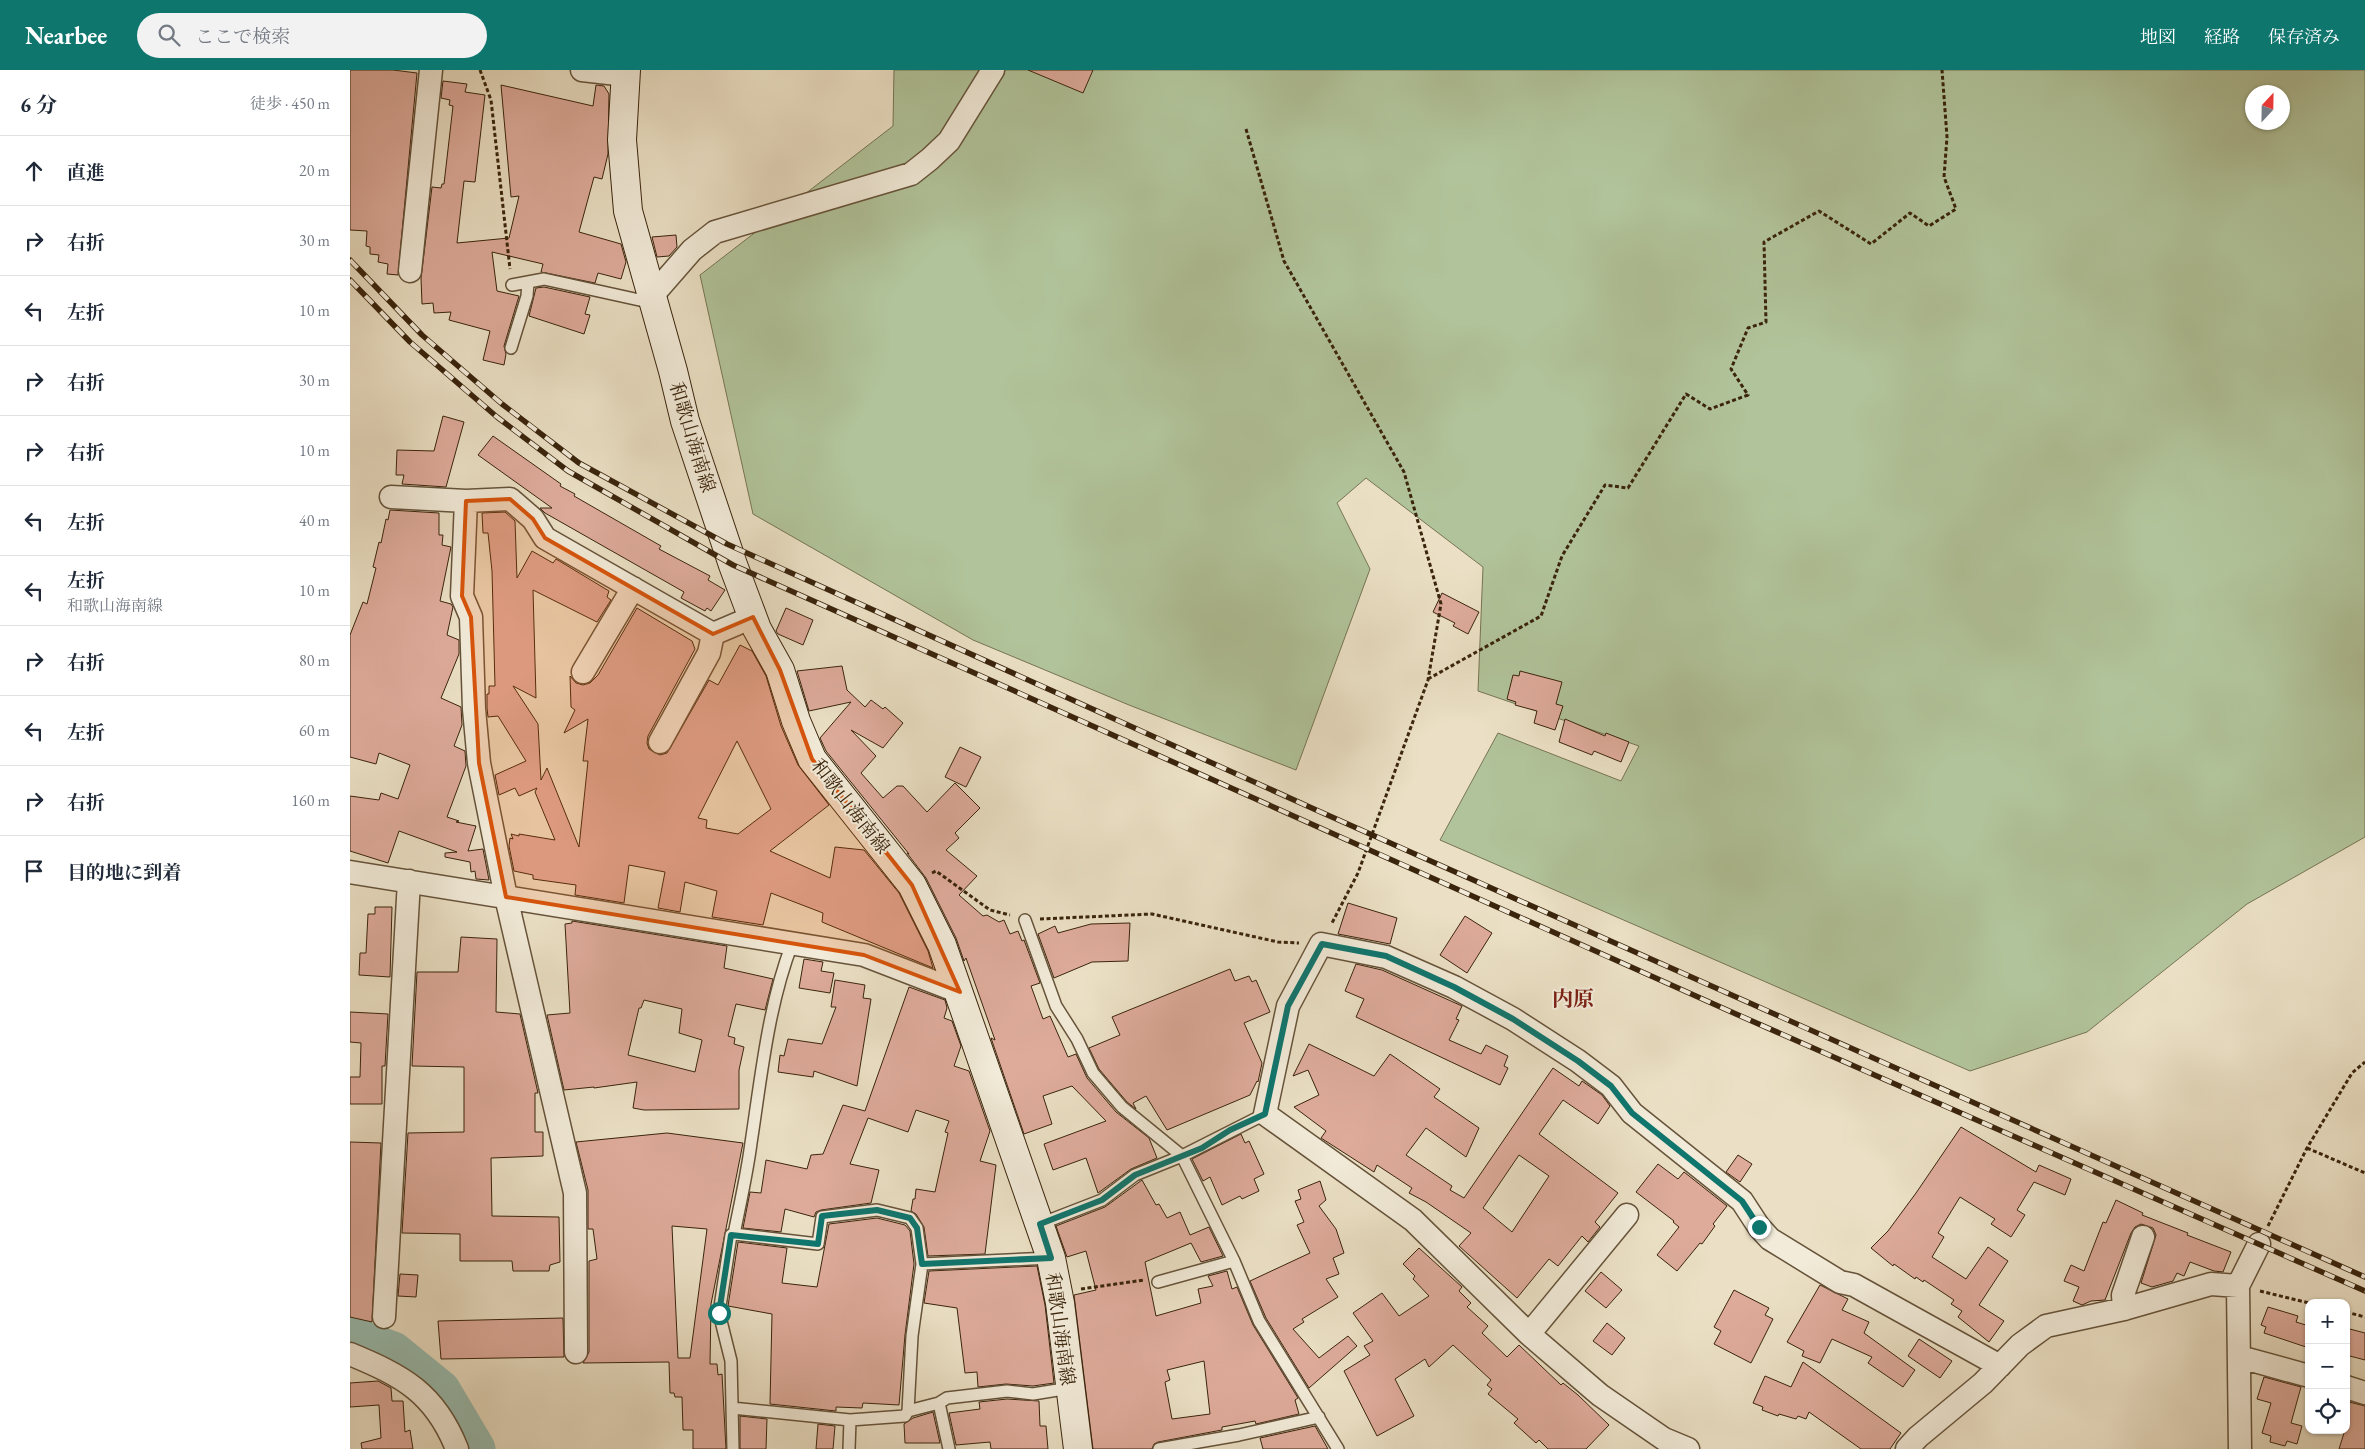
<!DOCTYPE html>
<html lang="ja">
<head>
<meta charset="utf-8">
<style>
  :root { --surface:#fff; --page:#f2f2f3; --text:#1f2937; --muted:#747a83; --line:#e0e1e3; --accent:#0f766e }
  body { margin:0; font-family:"EB Garamond","Noto Serif JP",serif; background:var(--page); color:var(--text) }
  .controls { position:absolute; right:15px; bottom:15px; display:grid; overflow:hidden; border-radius:10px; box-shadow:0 1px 4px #0004 }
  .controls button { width:45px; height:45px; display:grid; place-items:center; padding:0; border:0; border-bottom:1px solid var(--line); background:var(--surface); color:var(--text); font:25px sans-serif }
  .compass { position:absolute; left:1895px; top:15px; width:45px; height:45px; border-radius:50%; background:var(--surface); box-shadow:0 1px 4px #0004; rotate:22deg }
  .stop { position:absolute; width:15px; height:15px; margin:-11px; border:4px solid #0f766e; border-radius:50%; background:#fff }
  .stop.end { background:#0f766e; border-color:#fff; box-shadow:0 1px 5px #0008 }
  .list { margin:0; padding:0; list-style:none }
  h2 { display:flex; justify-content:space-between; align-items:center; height:65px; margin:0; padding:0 20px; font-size:21px }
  h2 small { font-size:16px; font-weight:400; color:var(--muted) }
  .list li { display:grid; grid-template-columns:32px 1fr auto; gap:15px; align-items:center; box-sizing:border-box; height:70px; padding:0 20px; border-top:1px solid var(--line) }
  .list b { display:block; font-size:19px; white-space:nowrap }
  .list p { margin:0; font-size:16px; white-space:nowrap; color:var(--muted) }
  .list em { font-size:16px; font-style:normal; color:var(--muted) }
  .icon { flex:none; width:28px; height:28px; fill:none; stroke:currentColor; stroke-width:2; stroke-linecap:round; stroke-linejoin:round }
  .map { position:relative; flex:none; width:2015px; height:1379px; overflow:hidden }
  header { display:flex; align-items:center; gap:30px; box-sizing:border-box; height:70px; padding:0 25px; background:var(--accent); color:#fff }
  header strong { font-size:24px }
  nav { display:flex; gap:28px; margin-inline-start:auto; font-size:18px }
  .search { width:350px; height:45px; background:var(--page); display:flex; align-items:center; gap:12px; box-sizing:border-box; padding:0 18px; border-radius:28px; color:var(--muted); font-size:19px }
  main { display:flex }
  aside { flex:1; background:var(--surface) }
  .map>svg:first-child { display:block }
  .green { fill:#b1c39a; stroke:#767453; fill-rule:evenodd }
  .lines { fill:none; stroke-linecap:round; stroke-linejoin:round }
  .river { stroke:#99bdb0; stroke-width:39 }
  .building { fill:#deab9b; stroke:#3a240c; fill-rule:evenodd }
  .lane-casing { stroke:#66533a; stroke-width:14 }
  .street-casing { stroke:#66533a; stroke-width:25 }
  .secondary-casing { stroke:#3a240c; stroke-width:30 }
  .path { stroke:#3a240c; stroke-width:3; stroke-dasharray:4 2.5; stroke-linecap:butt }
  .lane { stroke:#f2ebd9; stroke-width:11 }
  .street { stroke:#f2ebd9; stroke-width:22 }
  .secondary { stroke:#f2ebd9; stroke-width:28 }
  .rail-casing { stroke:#3a240c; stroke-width:5.5 }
  .rail { stroke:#f2ebd9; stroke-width:4; stroke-dasharray:11; stroke-linecap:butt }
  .route { stroke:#0f766e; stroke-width:6 }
  .marked { fill:#d7540c; fill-opacity:0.2; stroke:#d7540c; stroke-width:4; stroke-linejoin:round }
  .labels { text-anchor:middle; stroke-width:4; stroke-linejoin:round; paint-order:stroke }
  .street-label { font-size:19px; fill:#3a240c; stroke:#f2ebd9 }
  .quarter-label { font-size:21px; font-weight:bold; fill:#7a1f14; stroke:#f2ebd9 }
</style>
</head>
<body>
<header>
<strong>Nearbee</strong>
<div class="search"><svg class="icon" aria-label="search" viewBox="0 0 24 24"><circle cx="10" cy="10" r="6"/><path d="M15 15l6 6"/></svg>ここで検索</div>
<nav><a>地図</a><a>経路</a><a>保存済み</a></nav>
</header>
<main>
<aside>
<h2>6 分<small>徒歩 · 450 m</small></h2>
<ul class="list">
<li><svg class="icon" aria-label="ahead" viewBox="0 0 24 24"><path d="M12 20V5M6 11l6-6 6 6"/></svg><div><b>直進</b></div><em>20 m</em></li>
<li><svg class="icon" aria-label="right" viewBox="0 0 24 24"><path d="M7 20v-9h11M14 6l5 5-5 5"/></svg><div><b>右折</b></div><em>30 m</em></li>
<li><svg class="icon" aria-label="left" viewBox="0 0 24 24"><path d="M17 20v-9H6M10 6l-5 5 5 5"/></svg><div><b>左折</b></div><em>10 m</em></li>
<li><svg class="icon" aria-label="right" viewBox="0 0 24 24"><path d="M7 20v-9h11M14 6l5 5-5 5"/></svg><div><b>右折</b></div><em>30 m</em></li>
<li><svg class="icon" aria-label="right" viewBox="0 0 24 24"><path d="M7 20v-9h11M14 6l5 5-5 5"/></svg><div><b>右折</b></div><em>10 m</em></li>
<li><svg class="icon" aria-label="left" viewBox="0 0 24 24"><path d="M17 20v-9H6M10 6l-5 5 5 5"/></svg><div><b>左折</b></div><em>40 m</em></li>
<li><svg class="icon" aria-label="left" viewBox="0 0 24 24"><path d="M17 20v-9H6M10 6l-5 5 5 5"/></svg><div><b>左折</b><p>和歌山海南線</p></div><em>10 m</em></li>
<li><svg class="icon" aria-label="right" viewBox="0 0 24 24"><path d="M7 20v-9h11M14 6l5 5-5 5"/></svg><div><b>右折</b></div><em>80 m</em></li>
<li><svg class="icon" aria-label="left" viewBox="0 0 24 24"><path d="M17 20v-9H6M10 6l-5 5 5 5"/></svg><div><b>左折</b></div><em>60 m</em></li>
<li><svg class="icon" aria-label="right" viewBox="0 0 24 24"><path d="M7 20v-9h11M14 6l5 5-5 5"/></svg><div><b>右折</b></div><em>160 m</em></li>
<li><svg class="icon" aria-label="arrive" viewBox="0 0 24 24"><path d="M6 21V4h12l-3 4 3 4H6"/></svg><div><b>目的地に到着</b></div></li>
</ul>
</aside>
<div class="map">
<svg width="2015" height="1379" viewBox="0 0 2015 1379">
  <rect width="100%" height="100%" fill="#ebe0c5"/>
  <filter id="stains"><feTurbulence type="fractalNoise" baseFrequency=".004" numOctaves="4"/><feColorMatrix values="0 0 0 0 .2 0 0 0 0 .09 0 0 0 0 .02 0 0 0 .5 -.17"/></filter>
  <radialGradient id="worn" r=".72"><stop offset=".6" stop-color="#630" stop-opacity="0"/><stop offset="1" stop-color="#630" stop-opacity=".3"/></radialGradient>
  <path class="green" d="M544,0H2015V767L1897,834L1737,962L1620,1001L1090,770L1148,663L1271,711L1289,676L1128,621L1133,497L1016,408L987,433L1020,499L946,700L779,635L623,570L403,444L350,205L543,56ZM1902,22H1932V52H1902Z"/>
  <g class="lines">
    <path class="river" d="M0,1265L43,1281L91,1320L126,1379"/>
  </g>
  <path class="building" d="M0,0H43L67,3L48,205L37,204L38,194L28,192L29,185L20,184V177L16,176L17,161L0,160Z
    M678,0H743L733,23Z
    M93,11L117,14L115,22L135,25L125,112L114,111L107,173L159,168L169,126L161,127L151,15L243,36L246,15L254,16L259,24L258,84L252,109L244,107L229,162L271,174L276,192L271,209L248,203L245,213L191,202L193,194L142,182L147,221L169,226L154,276L156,284L154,295L133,290L140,261L99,250L101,242L84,243L83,233L72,234L71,208L82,117L91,118L92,114H94L103,36L99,35L100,30L91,28Z
    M326,165L327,177L319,186L307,187L302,167Z
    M194,217L240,227L235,244L240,245L234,264L179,246L186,218Z
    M93,346L114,352L96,417L52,414L54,405H46L47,380L84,381Z
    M143,366L211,414L210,416L225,424L224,426L311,476L309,479L360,506L358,510L375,520L361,541L357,538L355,541L331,528L334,522L195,443L190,438H202L128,385Z
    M40,440L89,443V465H93L92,475L101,477L90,531L101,534L103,537L97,565L109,570V584L91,628L111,637L112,655L104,676L115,681L116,696L97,747L109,751L106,752L126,756L118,781L133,779L139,810L126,809L125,801L121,802L120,792L95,787V783L107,782L49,761L38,793L0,781V726L29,730L31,723L48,729L60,695L29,683L26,694L0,687V565L13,532L17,534L26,498L23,497L29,472L31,473L36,449L38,450Z
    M155,442L165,451L167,508L182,481L203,493L206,489L259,521L257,527L261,530L247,552L183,520L186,628L163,616L188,654L191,710L197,698L229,777L238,691H233L238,649L214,663L225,640L221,637L220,606L226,613L233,615L240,613L248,605L287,538L342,571L345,579L298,666L297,673L299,679L310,685L317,683L359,610L368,615L390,575L402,581L416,606L431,656L448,695L479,735L420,781L480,808L485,777L514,780L549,823L578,881L583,898L472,852L473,843L421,823L413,855L362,847L367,821L335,812L330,842L308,838L315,802L279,795L274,833L225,825L226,815L183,809V805L164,801L159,776L160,768L163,769L161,764L169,766V764L205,770L185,722L187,718L169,726L165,718L149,725L145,705L176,691L148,646L138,647L137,638V624H139V616H145L142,501L138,463H133L132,443ZM387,671L421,739L388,764L356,758L357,750L348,748Z
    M1092,523L1129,542L1118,564L1103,556L1105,553L1083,542Z
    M436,538L463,550L453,575L428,564L426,561Z
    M492,596L497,620L515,637L521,630L533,639L535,637L553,653L533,678L501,660L526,686L511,703L533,728L547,716H553L577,742L605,713L630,738L605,763L609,768L596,780L627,806L609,825L633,846L637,845L649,852L654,850L660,864L668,861L672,871L674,870L690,913L681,916L693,949L700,946L718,987L726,984L737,1008L766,1042L799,1068L807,1088L781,1099L748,1123L736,1088L703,1100L694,1074L756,1051L722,1016L693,1026L702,1054L674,1064L641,968L645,970L616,888L614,891L606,868L576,808L557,783L559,784L476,681L470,668L501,632L459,641L447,601Z
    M1170,601L1212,612L1206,634L1213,636L1205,660L1184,653L1187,641L1165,635L1166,632L1157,629L1163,605L1169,606Z
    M1215,649L1255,666L1256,663L1279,672L1271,692L1244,681L1242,685L1209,672Z
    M610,677L631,687L616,717L595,707Z
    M998,833L1047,848L1040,874L988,864Z
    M25,837H42L40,907L9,905L10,883H16L18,844H25Z
    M1115,846L1142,863L1117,903L1090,885Z
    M222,851L377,876L374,898L423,909L415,940L386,934L378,966L385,968L384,974L394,977L389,1000V1039L294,1040L283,1038L287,1012L244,1018V1017L214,1020L197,945L220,943L215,854L222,853ZM294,930L332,939L329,963L352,970L345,1002L278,985L289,938H291Z
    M780,853L778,891L742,892L704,908L688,864L705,856L708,863L741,854Z
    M111,867L147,869L146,942L170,944L188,1023H185V1062H193V1086L141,1088L142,1146L209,1147L210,1192L200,1195L199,1201H163L162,1191H110V1164L52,1163L58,1063L114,1062V997L62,996L67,902H108Z
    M454,889L473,892L471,901L484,903L480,923L449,918Z
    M1006,894L1032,900L1112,936L1106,949L1109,950L1099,970L1131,984L1136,975L1158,986L1154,996L1158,998L1150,1015L1006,947L1014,929L995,921Z
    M880,899L885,911L899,906L902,912L906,910L920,942L894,953L912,993L908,1012L907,1011L900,1025L817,1060L796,1026L783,1033L786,1039L777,1032L749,999L739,978L770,965L762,947Z
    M485,910L515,915L513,928L521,929L507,1016L464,1001L463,1007L428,1002L430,985L434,986L438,969L472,974L486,937H481Z
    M559,917L595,930L597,938L594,948L602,951L611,976L604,996L619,1001L640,1061L630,1091L646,1095L635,1184L578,1186L574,1157L566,1144L561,1141L563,1129H565L566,1119L585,1122L598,1063L595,1062L599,1051L566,1040L558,1062L518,1048L500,1094L529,1100L521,1133L471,1140L466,1142L464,1147L435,1139L431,1162L393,1158L400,1122L411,1123L416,1090L457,1099L461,1085L473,1084L493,1035L515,1041Z
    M0,942L38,944L35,996H32V1034H0V1007H10L11,973L0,972Z
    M959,974L1024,1006L1040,984L1090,1019L1084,1027L1129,1058L1116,1087L1076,1058L1056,1085L1102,1116L1100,1120L1114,1128L1203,998L1229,1016L1232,1011L1252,1025L1260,1036L1248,1054L1213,1030L1189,1064L1268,1123L1245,1152L1250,1157L1238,1172L1232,1166L1208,1196L1199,1189L1167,1228L1109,1176L1121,1163L1076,1132L1059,1123L1062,1118L1027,1095L1024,1102L971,1068L976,1061L944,1037L969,1025L958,1000L943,1006ZM1169,1085L1199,1106L1162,1162L1133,1138Z
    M1611,1057L1686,1102L1689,1095L1721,1109L1715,1125L1684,1112L1667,1140L1675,1145L1661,1167L1641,1154L1645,1149L1610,1127L1588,1163L1594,1167L1582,1187L1616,1209L1638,1177L1658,1191L1629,1235L1654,1251L1639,1272L1608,1247L1612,1241L1601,1234L1604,1230L1574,1210L1573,1212L1566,1207L1565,1209L1544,1194L1543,1196L1521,1178L1538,1161L1566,1123Z
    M317,1063L393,1073L361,1234L360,1294H367L368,1305L372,1304L376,1379H343V1360H333L332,1327H325L324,1323H320L319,1292L233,1293L239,1282V1191L247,1189L243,1159H238V1120L226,1072ZM322,1156L357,1159L340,1288H328Z
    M891,1064L895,1073L899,1071L914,1104L904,1109L909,1121L892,1129L890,1126L872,1135L860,1107L853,1111L842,1089Z
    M0,1072L31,1073L22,1252L0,1247Z
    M1388,1085L1402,1094L1390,1112L1376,1102Z
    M1308,1094L1328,1109L1334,1102L1377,1136L1363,1154L1365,1156L1352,1174L1350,1173L1327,1201L1307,1185L1329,1157L1323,1152L1324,1151L1286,1122Z
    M792,1110L806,1135L809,1134L817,1148L830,1142L840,1165L859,1157L873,1186L851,1192L841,1173L795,1192L806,1246L851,1233L848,1219L863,1216L858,1206L877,1201L882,1219L887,1217L903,1255L948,1328L945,1330L949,1344L906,1354L905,1351L872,1357V1360L808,1372L804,1374L802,1379H743L724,1225L746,1220L736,1181L717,1187L706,1156L755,1137ZM854,1291L860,1344L822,1349L815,1312L820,1310L817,1300Z
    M970,1111L976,1130L969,1136L986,1159L994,1183L983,1188L989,1204L976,1209L988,1227L952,1249L954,1252L943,1259L969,1288L998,1266L1007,1276L959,1318L916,1248L900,1211L960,1183L947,1155L954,1152L945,1131L951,1129L948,1120Z
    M1766,1130L1793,1143L1792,1145L1838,1163L1837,1165L1881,1182L1873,1202L1864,1201L1840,1192L1834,1206L1827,1203L1823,1211L1802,1217L1791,1213L1806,1165L1803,1158L1791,1154L1785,1157L1781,1163L1755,1230L1741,1231L1732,1235L1723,1231L1729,1217L1714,1211L1721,1195L1734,1201L1753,1152L1756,1153Z
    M527,1148L555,1155L560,1161L564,1194L555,1265L549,1335L513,1333L512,1338L486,1337V1341L420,1334L422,1244L378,1236L388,1172L437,1178L432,1213L467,1217L479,1154Z
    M1069,1178L1112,1217L1109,1221L1121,1233L1117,1237L1138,1256L1132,1263L1157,1287L1169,1275L1211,1315L1213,1313L1228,1325L1259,1355L1236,1379H1198L1189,1370L1186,1373L1164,1353L1168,1349L1138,1324L1142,1319L1137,1315L1141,1310L1103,1275L1079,1297L1075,1289L1045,1309L1064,1346L1027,1366L994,1301L1020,1285L1014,1276L1023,1271L1003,1243L1032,1223L1049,1246L1079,1226L1063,1209L1065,1206L1053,1194Z
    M687,1196L695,1235L704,1313L683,1316L656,1314L628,1317L627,1302L615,1303L607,1238L574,1233L579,1201Z
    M1251,1202L1272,1220L1256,1238L1235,1221Z
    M50,1204L68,1205L66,1227L48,1226Z
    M1470,1215L1498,1229L1492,1240L1519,1252L1514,1263L1565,1300L1553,1317L1518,1293L1522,1287L1482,1269L1470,1293L1452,1286L1454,1281L1437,1272Z
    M1384,1220L1419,1238L1415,1245L1423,1249L1401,1293L1364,1274L1371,1261L1364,1257Z
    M1918,1237L1948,1246L1946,1252L1959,1256V1278L1914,1263L1916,1257L1911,1255Z
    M213,1248L214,1287L91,1289L88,1251Z
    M1257,1253L1275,1268L1262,1285L1243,1271Z
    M1996,1258L2015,1263V1290L1996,1285Z
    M1569,1269L1602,1291L1590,1308L1558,1286Z
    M1453,1292L1551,1363L1540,1379H1511L1459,1342L1456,1349L1448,1346L1446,1349L1429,1344L1428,1346L1412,1340L1413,1337L1403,1333L1415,1306L1441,1317Z
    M1914,1307L1951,1317L1941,1353L1952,1356L1947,1374L1937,1371L1935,1376L1920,1372L1921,1366L1912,1363L1921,1333L1907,1329Z
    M28,1311L41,1318L42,1331H53L55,1362L60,1360L63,1379H12L11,1373L31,1368L29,1335L0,1337V1313Z
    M657,1329L689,1331L690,1356H696L698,1379H641L640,1372L606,1375L599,1343L630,1339L629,1332Z
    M1999,1332L2015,1336V1379H1989L1994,1363L1991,1362L1996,1360V1340Z
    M583,1342L590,1373H555L554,1354L563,1348Z
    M390,1346L417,1349L416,1379H390Z
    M468,1354L485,1356L483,1379H466Z
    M965,1356L978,1379H913L910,1368Z"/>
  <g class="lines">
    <defs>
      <path id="lane" d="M162,215L194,209L303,233
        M161,278L177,226L178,212
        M675,850L706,936L727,969L743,1003L772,1037L832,1086L915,1044
        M690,1154L752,1130L785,1105L832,1086L884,1191L909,1251L988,1379
        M384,1164L468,1174L472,1147L527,1140L560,1148L567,1158L572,1194
        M808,1212L884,1191
        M589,1333L599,1379
        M382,1338L500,1350L555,1346L558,1341L589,1333L597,1328L657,1321L683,1324L720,1318
        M558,1341L562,1266L572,1194L701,1188
        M383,1379L381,1291L369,1243L381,1165L384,1164C390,1134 397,1104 401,1073C411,1008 418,936 442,874
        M499,1379L500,1350
        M809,1379L889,1365L969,1347"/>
      <path id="street" d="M232,0L276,5
        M60,201L81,0
        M301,227L342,180L365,162L561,104L580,89L599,71L643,0
        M41,427L116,431L160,429L183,449L195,468L363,564L403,547
        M116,431L112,526L121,547L124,639L129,693L156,827L225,1123L226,1282
        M233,602L283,518
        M310,672L359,583L363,564
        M0,802L514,885L610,922
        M1774,1239L1773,1225L1793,1167
        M34,1247L59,811
        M1179,1264L1277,1145
        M0,1284C53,1306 85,1323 107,1379
        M1890,1287L1959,1306
        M1996,1317L2015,1323
        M1338,1379L1314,1369L1250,1325L1179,1264L1063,1150L915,1044L938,936L971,874L1036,887L1104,917L1163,949L1228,991L1261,1016L1282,1043L1392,1131L1409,1157L1420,1169L1490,1212L1504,1215L1650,1296
        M1557,1379L1568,1367L1633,1313L1670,1275L1696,1256L1774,1239L1861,1214L1888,1216
        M1890,1379L1888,1216L1909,1174"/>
      <path id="secondary" d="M276,0L272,70L278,141L323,301L335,351L383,495L407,559L430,600L446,651L462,689L562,815L592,875L701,1188L710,1233L728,1379"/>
    </defs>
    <use href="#lane" class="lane-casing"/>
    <use href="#street" class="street-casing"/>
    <use href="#secondary" class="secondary-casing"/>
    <path class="path" d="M130,0L141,30L160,199
      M896,59L934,191L1054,402L1091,534L1078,610L1008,803L982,853
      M1078,609L1191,546L1212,486L1255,415L1278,418L1336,324L1360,339L1398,325L1381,299L1398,258L1416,252L1414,172L1469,141L1521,174L1560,143L1579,156L1606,139L1594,107L1597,67L1592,0
      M582,803L586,801L640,840L660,845
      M690,849L802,844L928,872L949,873
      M1957,1078L2015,1103
      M1918,1156L1957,1078L2002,1003L2015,992
      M731,1219L794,1210
      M1910,1221L1959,1233
      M1996,1242L2015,1247"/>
    <use href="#lane" class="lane"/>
    <use href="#street" class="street"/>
    <use href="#secondary" class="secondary"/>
    <defs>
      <path id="rail" d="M0,190L72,265L152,334L229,393L377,474L964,739L2015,1207
        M0,210L60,272L147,347L218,401L383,495L1386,944L2015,1221"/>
    </defs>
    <use href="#rail" class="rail-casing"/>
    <use href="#rail" class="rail"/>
  </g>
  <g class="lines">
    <path class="route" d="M369,1243L381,1165L468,1174L472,1146L527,1140L560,1148L567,1158L572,1194L701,1188L690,1154L752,1130L785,1105L852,1078L880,1060L915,1044L938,936L972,874L1036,886L1104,917L1163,949L1228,991L1261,1016L1282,1043L1392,1131L1409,1157"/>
  </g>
  <path class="marked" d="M160,429L183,449L195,468L363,564L403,547L430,600L462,689L562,815L610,922L514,885L156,827L129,693L121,547L112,526L116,431Z"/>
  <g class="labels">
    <g class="street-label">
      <text transform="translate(343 367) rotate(73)" y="7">和歌山海南線</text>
      <text transform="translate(501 736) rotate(52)" y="7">和歌山海南線</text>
      <text transform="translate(711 1259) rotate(82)" y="7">和歌山海南線</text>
    </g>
    <g class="quarter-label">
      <text x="1223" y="936">内原</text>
    </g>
  </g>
  <rect width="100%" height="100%" filter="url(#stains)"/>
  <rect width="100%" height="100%" fill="url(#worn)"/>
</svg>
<div class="controls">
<button>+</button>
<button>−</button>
<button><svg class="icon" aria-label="locate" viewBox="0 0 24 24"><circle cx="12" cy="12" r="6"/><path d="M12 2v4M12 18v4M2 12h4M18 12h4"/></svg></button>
</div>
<svg class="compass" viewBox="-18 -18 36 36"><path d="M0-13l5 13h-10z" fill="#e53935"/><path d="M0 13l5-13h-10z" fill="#747a83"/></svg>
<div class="stop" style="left:369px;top:1243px"></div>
<div class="stop end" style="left:1409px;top:1157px"></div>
</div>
</main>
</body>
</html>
